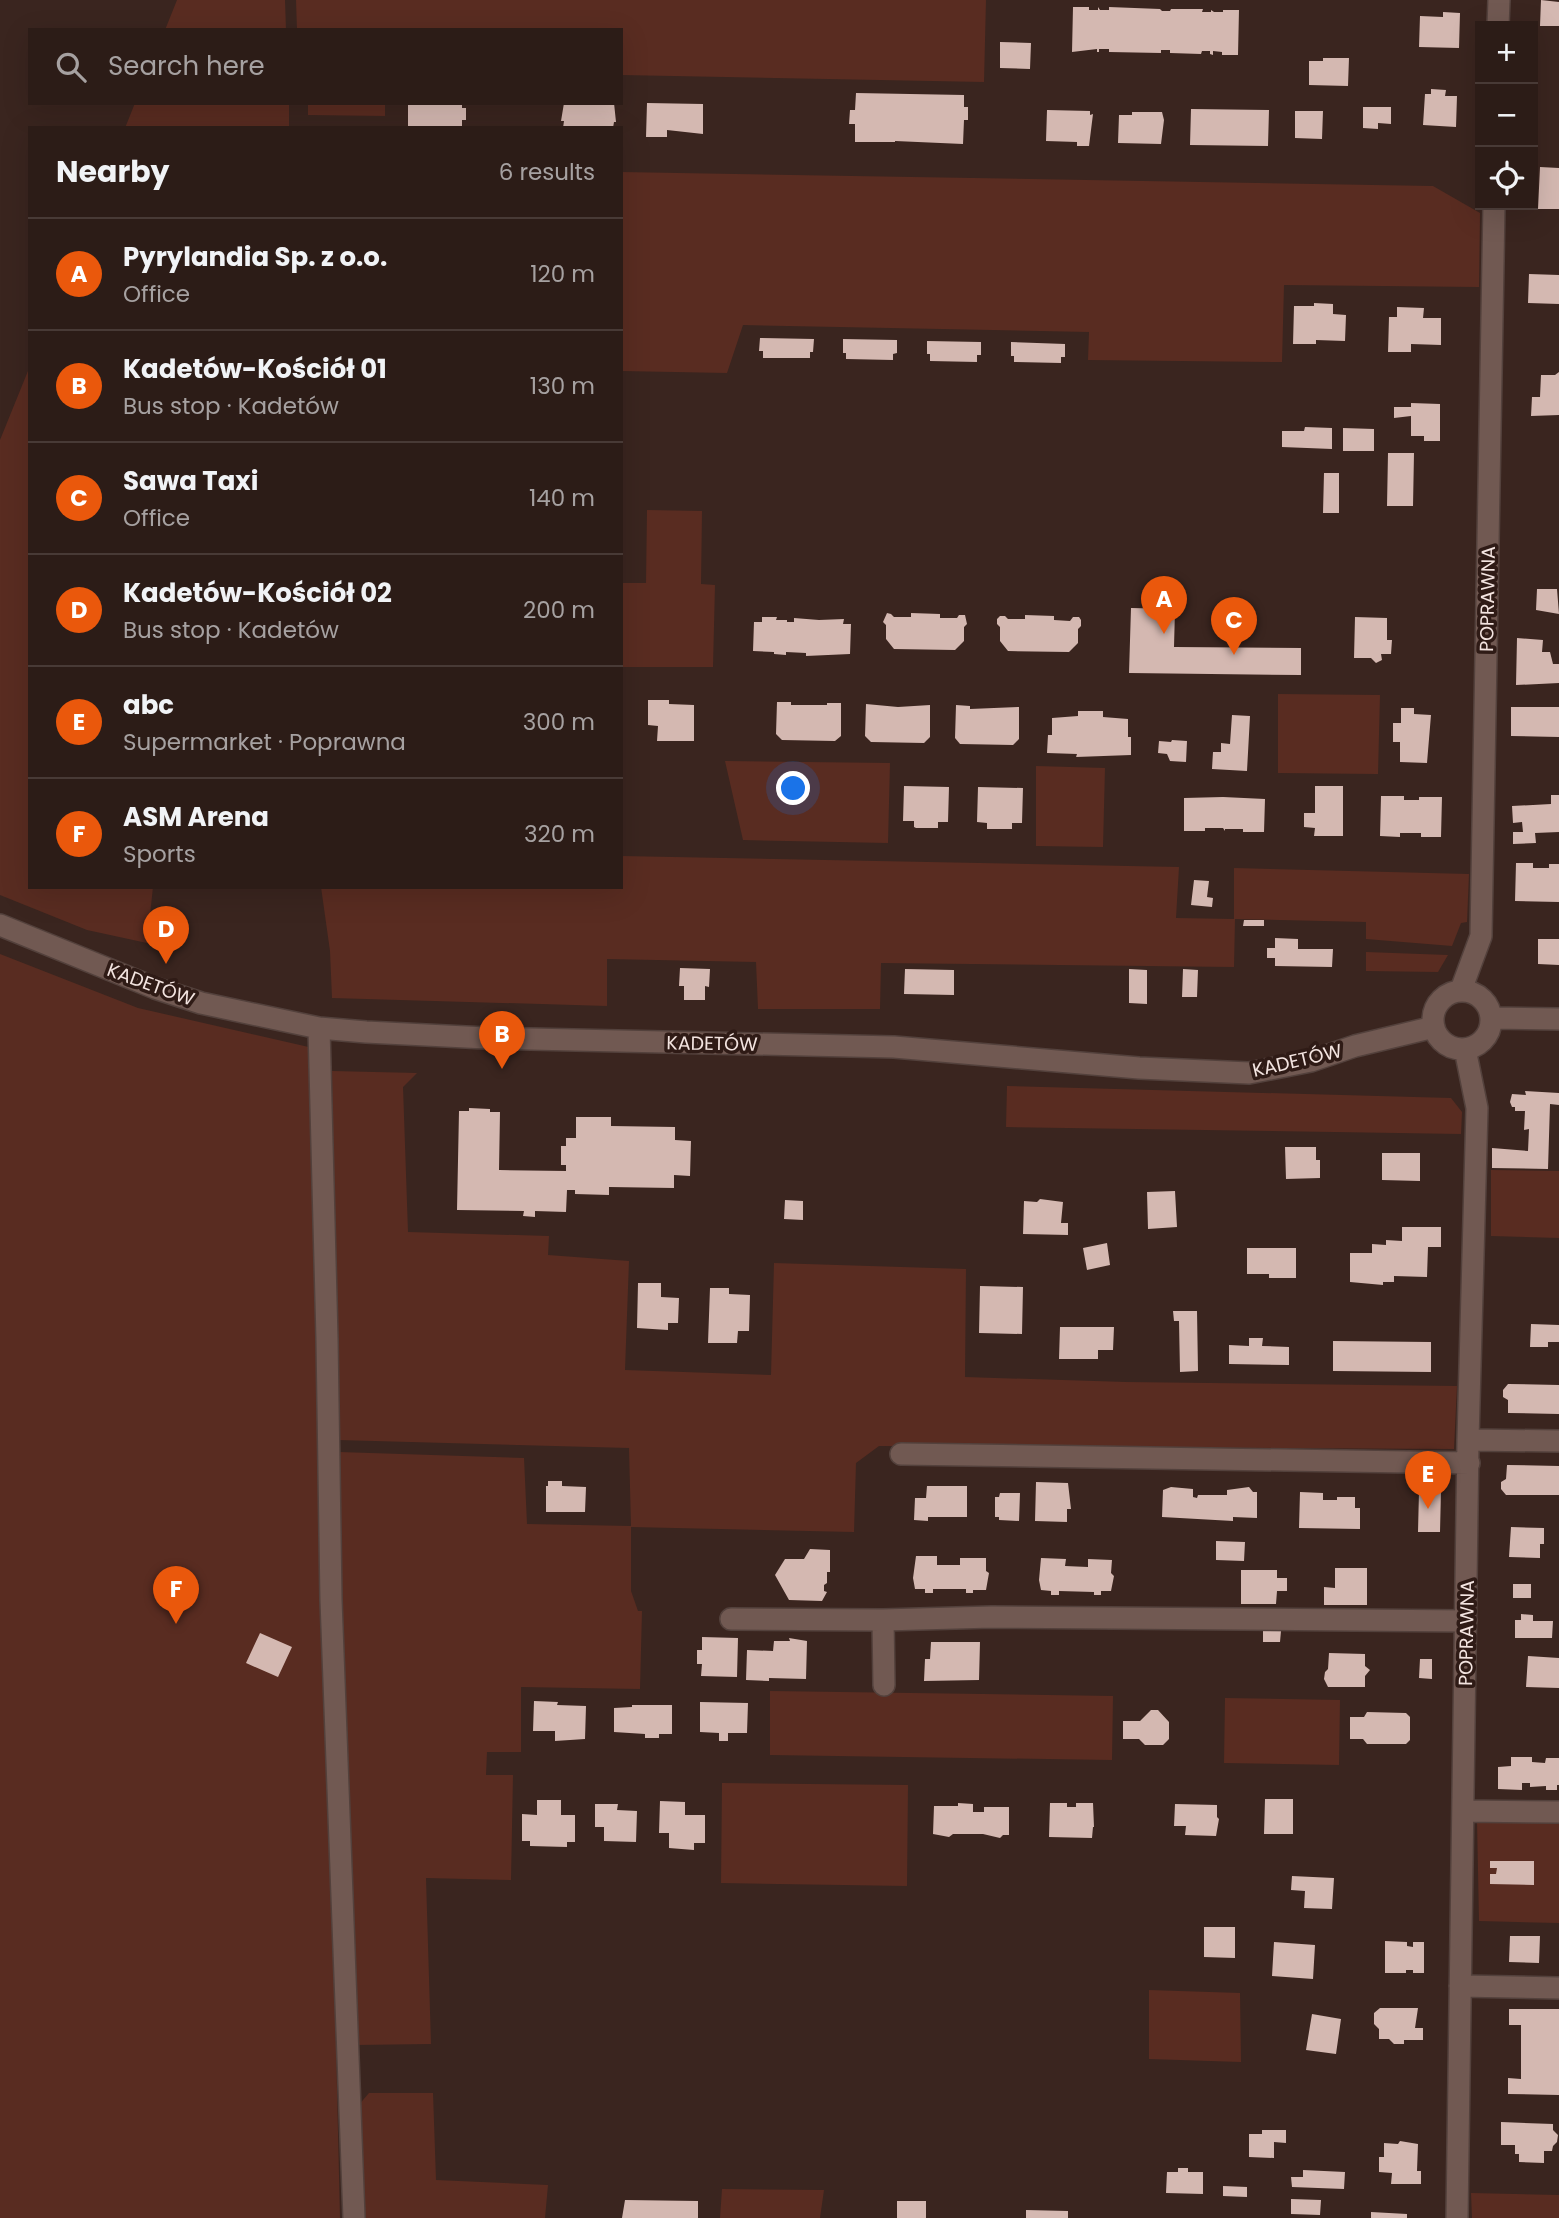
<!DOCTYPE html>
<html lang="en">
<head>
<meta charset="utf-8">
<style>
  :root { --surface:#2c1c17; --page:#382924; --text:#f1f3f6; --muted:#a6a1a1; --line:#483a36; --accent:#ea580c }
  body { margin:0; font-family:Poppins,sans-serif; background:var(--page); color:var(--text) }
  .controls { position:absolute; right:21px; top:21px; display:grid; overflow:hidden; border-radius:0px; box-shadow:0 7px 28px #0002 }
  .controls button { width:63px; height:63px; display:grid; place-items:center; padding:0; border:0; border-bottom:2px solid var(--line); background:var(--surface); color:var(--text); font:35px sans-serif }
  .you { position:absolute; left:794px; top:789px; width:24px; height:24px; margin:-18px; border:5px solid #fff; border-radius:50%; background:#1a73e8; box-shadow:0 0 0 10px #1a73e833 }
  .badge { display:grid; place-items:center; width:46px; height:46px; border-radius:50%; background:var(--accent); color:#fff; font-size:23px; font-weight:700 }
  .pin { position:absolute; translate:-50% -58px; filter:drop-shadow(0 2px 4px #0008) }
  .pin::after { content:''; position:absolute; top:37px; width:24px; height:21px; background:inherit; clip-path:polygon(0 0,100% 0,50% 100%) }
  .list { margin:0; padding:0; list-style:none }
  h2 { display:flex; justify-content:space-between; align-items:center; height:91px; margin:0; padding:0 28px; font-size:30px }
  h2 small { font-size:23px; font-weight:400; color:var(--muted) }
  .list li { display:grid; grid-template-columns:46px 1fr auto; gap:21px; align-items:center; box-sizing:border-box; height:112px; padding:0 28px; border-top:2px solid var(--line) }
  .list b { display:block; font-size:26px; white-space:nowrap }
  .list p { margin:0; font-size:23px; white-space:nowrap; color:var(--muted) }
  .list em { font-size:23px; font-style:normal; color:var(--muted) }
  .icon { flex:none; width:38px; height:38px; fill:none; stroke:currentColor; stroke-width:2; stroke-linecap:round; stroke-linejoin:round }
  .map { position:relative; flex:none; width:1559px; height:2218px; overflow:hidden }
  .search { position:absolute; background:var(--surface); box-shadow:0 7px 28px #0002; left:28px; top:28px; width:595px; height:77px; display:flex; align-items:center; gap:18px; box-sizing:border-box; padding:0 24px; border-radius:0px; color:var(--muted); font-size:26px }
  .panel { position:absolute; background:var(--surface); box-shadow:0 7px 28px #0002; left:28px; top:126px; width:595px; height:763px; border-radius:0px }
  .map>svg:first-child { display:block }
  .green { fill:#592c21 }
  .building { fill:#d4b8b1 }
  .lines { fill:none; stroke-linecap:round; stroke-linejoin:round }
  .minor-casing { stroke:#53413c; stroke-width:24 }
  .minor { stroke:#715952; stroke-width:21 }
  .labels { text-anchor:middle; stroke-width:7; stroke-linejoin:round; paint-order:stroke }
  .street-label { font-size:19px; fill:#f3e4e0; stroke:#2f1b16 }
</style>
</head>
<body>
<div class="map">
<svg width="1559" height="2218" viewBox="0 0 1559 2218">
  <rect width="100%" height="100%" fill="#3a251f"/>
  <path class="green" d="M177,0H285L286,30H165Z
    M296,0H986L984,82L621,75V30H297Z
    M135,103H289V128H125Z
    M308,103H385V116L308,115Z
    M621,172L1433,186L1480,213L1479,287L1284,285L1282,362L1088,360L1089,332L743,325L727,373L621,371Z
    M30,366V887H153L147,943L87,930L0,895V440Z
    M647,510L702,511L701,584L715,585L713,667H621V583H646Z
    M1278,694L1380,695L1378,774L1278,773Z
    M725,761L890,763L888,843L743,840Z
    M1036,766L1105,768L1103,847L1036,846Z
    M621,856L1179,867L1176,918L1234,919V868L1469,874L1467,922L1461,923L1452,946L1366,939V922L1235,919L1234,967L881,963L880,1009H758L756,962L607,959V1006L332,998L330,951L321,887H621Z
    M1366,952L1448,955L1438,972L1366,971Z
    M0,954L138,1008L313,1048L340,2218H0Z
    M332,1071L417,1073L403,1087L408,1232L549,1236L548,1255L629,1261L625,1370L771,1375L774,1263L966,1269L965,1377L1126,1382L1457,1386L1454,1449L879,1446L856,1463L854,1532L631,1527V1591L638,1611H642L640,1689L521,1687V1752H487L486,1775H513L511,1880L426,1878L431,2044L355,2045L341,1596L339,1452L524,1458L527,1524L631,1526L629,1448L338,1440Z
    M1007,1086L1451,1098L1462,1112L1461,1134L1006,1127Z
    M1491,1170L1559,1171V1238L1491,1236Z
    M770,1691L1113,1696L1112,1760L770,1755Z
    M1225,1698L1340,1700L1339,1765L1224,1763Z
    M722,1783L908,1785L907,1886L721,1883Z
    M1477,1820L1559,1822V1923L1479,1921Z
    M1149,1990L1240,1993L1241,2062L1149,2059Z
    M369,2093H433L436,2180L548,2185L545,2218H361L357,2107Z
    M722,2189L824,2190L820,2218H720Z
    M1471,2193L1559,2195V2218H1472Z"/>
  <path class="building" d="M1541,0L1559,2V26H1540Z
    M1073,7H1089V10H1098V7L1100,10H1109V7L1160,9L1162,11H1170L1171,9H1203L1202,12H1211V10L1214,12H1223V10H1239L1238,55H1222V52L1213,51V55L1210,54V51H1202L1201,54L1170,53V50H1161V53L1109,52V49H1099V52H1097V49L1072,52Z
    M1443,12L1460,13L1459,48L1419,47L1420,16L1443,17Z
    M1000,42L1031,43L1030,69L1000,68Z
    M1323,58H1349L1348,86L1309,85V61H1323Z
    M1431,89L1446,90L1445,96H1457L1456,127L1423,125L1425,94H1431Z
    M856,93L964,95V107H968V120H964L963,144L895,141V142H855V124H849L850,110H855Z
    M408,103H462V108H466V120H462V128H408Z
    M564,103H614L616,122H614L613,128H563L564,121H561Z
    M647,103L703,104V134L667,130V137H646Z
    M1363,107H1391V124L1378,123V129L1363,128Z
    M1191,109L1269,110L1268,146L1190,145Z
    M1047,110L1090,111V115L1093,114L1089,146H1077V142L1046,141Z
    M1295,111H1323L1322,139L1295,138Z
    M1132,112H1162L1164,120L1161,144L1118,143L1119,115H1132Z
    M1540,167L1559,168V209H1538Z
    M1529,274L1559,275V304L1528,303Z
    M1314,303L1333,304V314L1346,315L1345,341L1316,340V344H1293L1294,306H1314Z
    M1397,307L1424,308L1423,318H1441V345L1411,344V352H1388L1389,317H1397Z
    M760,338L814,339L813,352H810V358H763V351H759Z
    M843,339L897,340V353L893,354V360L846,359V353H843Z
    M927,341L981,342V355H977V362L930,361V354H927Z
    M1011,342L1065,344V357H1061V363L1014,362V356H1011Z
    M1559,372V415L1531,416L1532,397H1540L1541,375H1555Z
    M1411,403L1440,404V441H1424V436H1411V416L1394,418V407H1411Z
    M1305,427L1332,428V449L1282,447V431H1304Z
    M1343,428L1374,429V451H1343Z
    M1388,453H1414L1413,506H1387Z
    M1324,473H1339V513H1323Z
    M1537,589H1557L1559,614L1536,610Z
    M1131,608L1175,609L1174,647L1301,648V675L1129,673Z
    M887,613L891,614L894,617H911V613L940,614V618H957L959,615H965L967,624L964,627V641L955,650L894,649L886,639V625L883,622Z
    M1025,615L1054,616V620L1070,621L1073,617H1079L1081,620V626L1078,629V643L1069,652L1008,651L1000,641V627L997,624V619L1000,616H1005L1008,619H1025Z
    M762,617H777L776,620H787V622H794V618L819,620L844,619L843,624H851L850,654L806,656V653L786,652V655L774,654V652L753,651L754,622H762Z
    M1355,617L1387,618V640H1392L1391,654H1381L1382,660L1376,663L1371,658H1354Z
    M1517,638L1543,640L1542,652H1550L1553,664H1559V683L1516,685Z
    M648,700H669V704L694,705V741H657L658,726L648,725Z
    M777,702H791V705H827V703H841V736L835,741L782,740L776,734Z
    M866,704L898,707L930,705V737L924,743L871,742L865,736Z
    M956,705L970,706V709L1019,707V739L1013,745L960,744L955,738Z
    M1511,707H1559V737L1511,736Z
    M1401,708H1414V714L1431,715L1427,763L1400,762V742H1393V723H1401Z
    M1078,711H1103V717L1128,719V737H1131V755L1076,757L1077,754L1047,753L1048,735H1052V718L1078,716Z
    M1232,715L1250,716L1247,771L1212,769L1213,752H1221V743L1230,744Z
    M1172,740L1187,741L1186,762L1170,761L1167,754L1158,753L1159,741L1171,742Z
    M904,786L949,787L948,822H938V828H916L914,827V821H903Z
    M1315,786H1343V836H1314L1315,828L1304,827V813H1315Z
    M978,787L1023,788L1022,823H1012V829H987V823L977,822Z
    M1551,795H1559V832L1535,833L1536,843L1513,844V832H1523L1522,822L1513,823L1512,806L1551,804Z
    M1381,796H1404V800H1419V797H1442L1441,837H1421V833H1400V837L1380,836Z
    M1223,797L1265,799L1264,832H1243V829H1225V831L1223,828H1205V831H1184V798Z
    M1516,863H1533V868H1549V864H1559V902L1515,901Z
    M1194,880L1209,881L1207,897L1213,898L1212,907L1191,905Z
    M1244,920H1264V926H1243Z
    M1275,938L1298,939V949H1333L1332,967L1275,966V958H1267V948H1275Z
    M1538,939H1559V965L1538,964Z
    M680,968L710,969L709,987L705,986V1000H684V986H679Z
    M905,969L954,970V995L904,994Z
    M1129,969L1147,970V1004L1129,1003Z
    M1183,969L1198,970L1197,997H1182Z
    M1525,1091L1559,1093V1105L1550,1104L1548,1169L1492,1168V1148L1528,1151L1529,1129L1524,1130L1525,1111H1515V1107H1512L1510,1102L1512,1094L1526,1095Z
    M469,1108L490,1109V1112H500L499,1170L566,1171V1165H561V1146H566V1138H576V1117H611V1126L675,1127V1140L691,1141L690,1176L674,1175V1188L609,1187V1195L575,1194V1190H567L566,1212L535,1211V1217L523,1216L524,1211L457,1210L459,1111H469Z
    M1285,1147H1316V1160H1320V1178L1286,1179Z
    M1382,1153H1420V1181L1382,1180Z
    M1175,1191L1177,1227L1148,1229L1147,1192Z
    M1040,1199L1063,1202L1061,1223H1068V1235L1023,1234L1024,1201L1037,1202Z
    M785,1200L803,1201V1220L784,1219Z
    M1402,1227H1441V1247H1428L1427,1277L1394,1276V1282H1383V1285L1350,1282V1253H1372V1244L1386,1245V1240L1402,1241Z
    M1107,1243L1110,1265L1087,1270L1083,1248Z
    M1247,1248H1296V1278H1269V1274H1247Z
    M638,1283H661V1297L679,1298L678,1323H668V1330L637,1328Z
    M980,1286L1023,1287L1022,1334L979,1333Z
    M710,1288H729V1294L750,1295L749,1331H738L737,1343H708Z
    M1173,1311H1197L1198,1371L1180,1372L1179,1321H1174Z
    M1531,1324L1559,1325V1342H1548V1347H1530Z
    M1060,1327H1114L1113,1350H1098V1359H1059Z
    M1249,1338H1263L1262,1346L1289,1347V1365L1229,1364V1345L1249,1346Z
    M1333,1341L1431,1342V1372L1333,1371Z
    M1508,1384L1559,1385V1414L1508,1413V1400L1503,1397V1390Z
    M1507,1465L1559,1466V1495H1506L1501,1489V1482L1506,1479Z
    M548,1481H562V1486L586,1487L585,1512H546V1486H548Z
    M1036,1482L1068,1483L1071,1509H1067V1522L1035,1521Z
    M927,1486H967V1517H928V1521L914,1520L915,1498H926Z
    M1171,1487L1193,1489V1497L1197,1498L1198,1495H1227V1490L1249,1487L1253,1492H1257V1518L1233,1517V1521L1162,1517L1163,1490Z
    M1441,1490L1440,1532H1418L1419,1491Z
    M1300,1492L1323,1493V1500H1337V1497H1355V1508H1360V1529L1299,1528Z
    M1000,1493H1020L1019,1521L999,1520V1517H995V1497H999Z
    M1511,1527L1544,1528V1544H1540V1558L1509,1557Z
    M1216,1541L1245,1542L1244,1561L1216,1560Z
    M810,1549L830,1550V1572H827V1583L824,1585V1591L827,1592L822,1601L789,1600L775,1575L785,1559H804Z
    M916,1556H937V1565H960V1558H986V1571L989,1573L986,1590H973V1593H966V1589H933V1593H925V1589H915L913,1578Z
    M1041,1558L1066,1559L1065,1566L1088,1567V1559L1112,1560L1111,1573L1114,1576L1111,1591H1101V1595H1094V1592L1059,1591V1595H1051V1591L1041,1590L1039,1580Z
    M1335,1568H1367V1605H1324V1587L1335,1588Z
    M1241,1570H1277V1578H1287V1591H1277L1276,1604H1241Z
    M1513,1584H1531V1598H1513Z
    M1521,1614L1533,1615V1621H1553L1552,1638H1515V1620H1521Z
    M1263,1631H1281L1280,1642H1263Z
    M260,1633L292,1647L278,1677L246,1663Z
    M702,1637L738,1638L737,1677L701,1676L702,1664H697V1650H702Z
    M789,1638L807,1641L806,1679L769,1678V1681L746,1680L747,1650L773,1651L774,1641H790Z
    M931,1642H980L979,1680L924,1681L925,1659H930Z
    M1329,1653L1365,1654V1666L1370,1670L1365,1676V1687H1328L1324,1679L1325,1672L1328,1669Z
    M1528,1656L1559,1658V1688L1526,1687Z
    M1420,1659H1432V1679L1419,1678Z
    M534,1701L558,1702L557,1705L586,1706L585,1739L555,1741V1731H533Z
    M700,1702L748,1703L747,1733H728V1741H719V1733L700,1732Z
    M632,1705H672V1734H659V1738H645V1734L614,1732V1708L632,1707Z
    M1151,1710H1158L1169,1722V1739L1163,1745H1145L1139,1739H1123V1721H1140Z
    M1367,1712L1406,1713L1410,1717V1740L1406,1744H1367L1363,1739H1350V1717H1364Z
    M1511,1757H1532V1762L1545,1763L1546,1758H1559V1785H1557V1790H1546V1786L1530,1787V1783H1522V1790L1498,1789V1767L1511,1766Z
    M1265,1799H1293V1834H1264Z
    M537,1800H561V1815H575V1842H567V1847L530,1846V1841H522V1814L537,1815Z
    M660,1801L685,1802V1815H705V1843H694V1850L669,1848V1833H659Z
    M958,1803L973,1804V1812H984V1807H1009V1835H1003L1000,1838L983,1834H953L949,1837L933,1834L934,1806H958Z
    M1050,1803H1067V1807H1076V1803H1093L1094,1827H1093L1092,1838L1049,1837Z
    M595,1804H618L617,1810L637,1811L636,1842L604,1841V1827H595Z
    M1175,1804L1217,1805V1817L1219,1819L1216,1836L1185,1835L1186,1826H1174Z
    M1490,1861H1534V1885L1490,1884V1874H1496L1497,1868H1490Z
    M1292,1876L1334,1878L1332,1909L1304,1908L1305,1891L1291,1890Z
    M1204,1927H1235V1958L1204,1957Z
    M1510,1936H1540L1539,1963L1509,1962Z
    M1385,1941L1407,1942V1946L1413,1947V1942H1424V1973H1413V1970H1406V1973H1385Z
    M1274,1942L1315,1945L1313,1979L1272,1976Z
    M1380,2008H1418L1415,2028H1423V2040H1404V2044H1394L1389,2039H1379V2029L1374,2024V2013Z
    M1509,2009H1559V2095L1508,2094V2078L1521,2079V2025H1509Z
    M1312,2014L1341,2019L1336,2054L1306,2050Z
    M1501,2122L1553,2124V2130L1558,2135L1557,2142L1553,2146L1552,2151H1544V2163L1519,2162V2154H1515V2145H1501Z
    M1262,2130H1286V2143L1274,2142V2158L1249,2157V2134H1262Z
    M1400,2141L1418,2144L1417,2171H1421V2184H1391L1392,2173L1379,2172V2157H1384V2143L1398,2144Z
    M1178,2168H1188V2172H1203V2194L1166,2193L1167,2172H1178Z
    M1303,2170L1345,2172L1344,2189L1292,2187L1291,2177H1303Z
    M1223,2186L1247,2187V2197L1223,2196Z
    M1291,2199L1321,2200L1320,2215L1291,2214Z
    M625,2200L698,2201V2218H622Z
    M897,2201H926V2218H897Z
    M1026,2210L1068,2211V2218H1026Z
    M1371,2212L1407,2214V2218H1371Z"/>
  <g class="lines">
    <defs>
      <path id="minor" d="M1498,26L1499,0
        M0,925L155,988L201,1003L319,1028L366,1032L486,1038L894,1047L1139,1068L1249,1073L1311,1061L1355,1046L1434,1027
        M1461,990L1481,936L1494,205
        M1433 1020a29 29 0 1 1 58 0a29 29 0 1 1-58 0Z
        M1492,1018L1559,1019
        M319,1028L327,1339L331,1600L354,2218
        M1468,1440L1559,1441
        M901,1454L1469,1463
        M731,1619L883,1620L992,1617L1466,1621
        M883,1620L884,1685
        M1463,1811L1559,1812
        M1460,1986L1559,1988
        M1457,2218L1468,1440L1477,1108L1465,1049"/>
    </defs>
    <use href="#minor" class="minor-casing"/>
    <use href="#minor" class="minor"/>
  </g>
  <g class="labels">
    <g class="street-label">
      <text transform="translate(1487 599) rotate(-89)" y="7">POPRAWNA</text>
      <text transform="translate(151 984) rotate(20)" y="7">KADETÓW</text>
      <text transform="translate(712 1043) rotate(1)" y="7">KADETÓW</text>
      <text transform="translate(1297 1060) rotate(-13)" y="7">KADETÓW</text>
      <text transform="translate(1466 1633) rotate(-89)" y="7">POPRAWNA</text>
    </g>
  </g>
</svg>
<div class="controls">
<button>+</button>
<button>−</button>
<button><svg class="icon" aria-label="locate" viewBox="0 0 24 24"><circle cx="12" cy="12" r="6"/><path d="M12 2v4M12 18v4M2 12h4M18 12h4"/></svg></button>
</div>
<div class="you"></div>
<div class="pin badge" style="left:1164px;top:634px">A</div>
<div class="pin badge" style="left:502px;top:1069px">B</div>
<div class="pin badge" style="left:1234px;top:655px">C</div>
<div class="pin badge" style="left:166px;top:964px">D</div>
<div class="pin badge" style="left:1428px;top:1509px">E</div>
<div class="pin badge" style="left:176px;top:1624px">F</div>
<div class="search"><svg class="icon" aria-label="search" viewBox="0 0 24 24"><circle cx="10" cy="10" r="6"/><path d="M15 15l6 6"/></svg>Search here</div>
<section class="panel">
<h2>Nearby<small>6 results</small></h2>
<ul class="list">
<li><span class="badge">A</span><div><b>Pyrylandia Sp. z o.o.</b><p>Office</p></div><em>120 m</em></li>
<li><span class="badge">B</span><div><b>Kadetów-Kościół 01</b><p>Bus stop · Kadetów</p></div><em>130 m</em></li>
<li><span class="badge">C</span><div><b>Sawa Taxi</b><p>Office</p></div><em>140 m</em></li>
<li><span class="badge">D</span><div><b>Kadetów-Kościół 02</b><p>Bus stop · Kadetów</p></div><em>200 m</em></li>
<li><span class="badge">E</span><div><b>abc</b><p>Supermarket · Poprawna</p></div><em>300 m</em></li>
<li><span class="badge">F</span><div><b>ASM Arena</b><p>Sports</p></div><em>320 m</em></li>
</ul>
</section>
</div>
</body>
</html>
